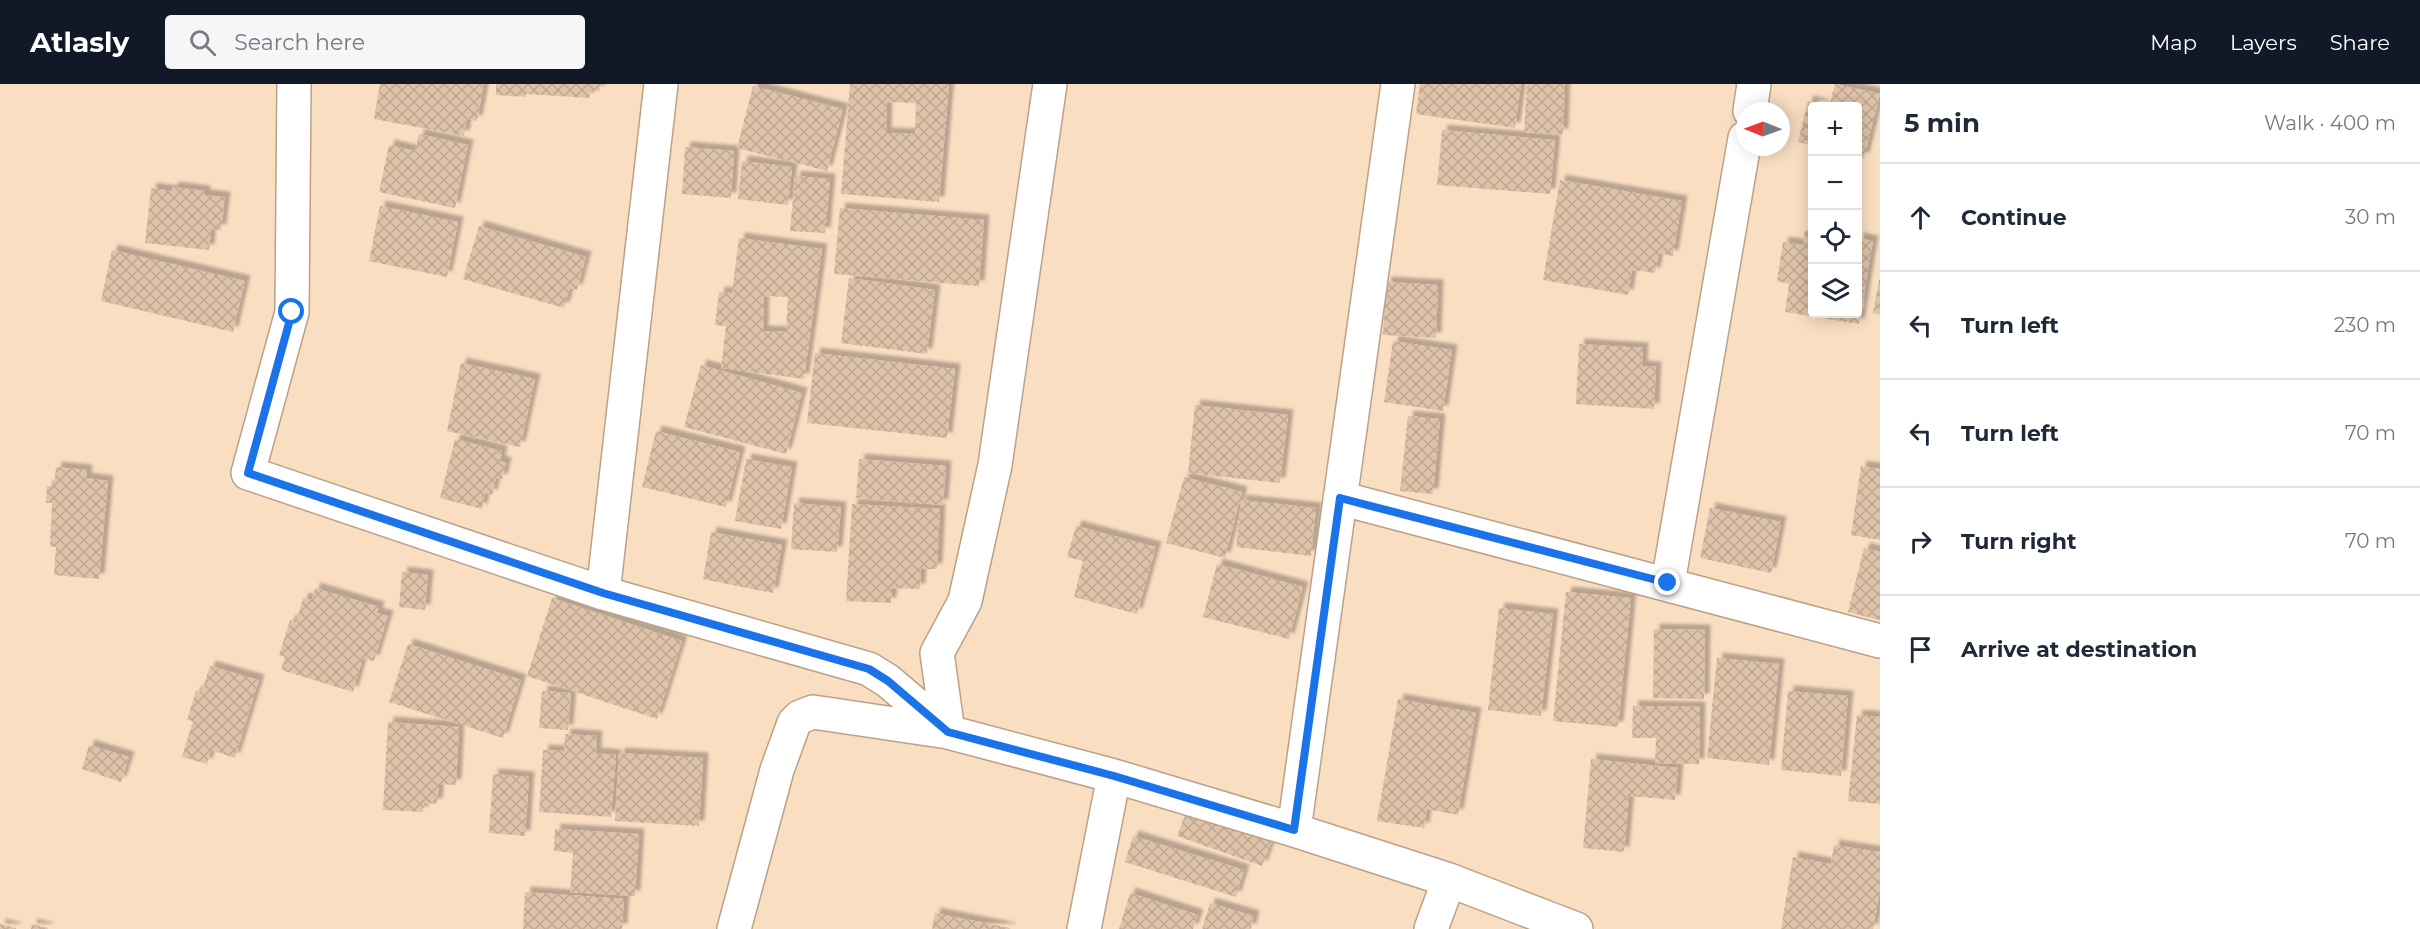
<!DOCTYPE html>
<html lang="en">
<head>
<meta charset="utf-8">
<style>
  :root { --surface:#fff; --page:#f6f6f7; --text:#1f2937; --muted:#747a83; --line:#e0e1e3; --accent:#111827 }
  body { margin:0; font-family:Montserrat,sans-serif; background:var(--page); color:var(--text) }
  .controls { position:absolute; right:18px; top:18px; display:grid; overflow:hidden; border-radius:6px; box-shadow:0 3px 15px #0003 }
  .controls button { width:54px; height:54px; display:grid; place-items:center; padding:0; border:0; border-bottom:2px solid var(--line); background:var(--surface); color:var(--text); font:30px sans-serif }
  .compass { position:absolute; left:1736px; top:18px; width:54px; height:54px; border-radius:50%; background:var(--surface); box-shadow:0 3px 15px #0003; rotate:271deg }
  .stop { position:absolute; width:18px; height:18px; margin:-14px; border:4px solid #1a73e8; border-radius:50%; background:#fff }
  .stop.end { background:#1a73e8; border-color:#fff; box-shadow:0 2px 6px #0008 }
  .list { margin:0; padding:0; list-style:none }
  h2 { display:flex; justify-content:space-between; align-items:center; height:78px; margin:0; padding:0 24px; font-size:26px }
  h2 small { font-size:20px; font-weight:400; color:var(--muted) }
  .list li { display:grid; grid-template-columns:39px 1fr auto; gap:18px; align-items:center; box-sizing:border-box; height:108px; padding:0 24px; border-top:2px solid var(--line) }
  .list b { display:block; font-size:22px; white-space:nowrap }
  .list em { font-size:20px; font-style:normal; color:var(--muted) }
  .icon { flex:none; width:33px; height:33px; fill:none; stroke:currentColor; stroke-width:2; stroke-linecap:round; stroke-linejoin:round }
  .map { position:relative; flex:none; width:1880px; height:845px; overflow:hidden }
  header { display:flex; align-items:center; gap:36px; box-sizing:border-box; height:84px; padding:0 30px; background:var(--accent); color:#fff }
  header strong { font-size:28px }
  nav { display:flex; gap:33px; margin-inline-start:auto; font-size:21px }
  .search { width:420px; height:54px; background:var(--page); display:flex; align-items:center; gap:15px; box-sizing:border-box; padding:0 21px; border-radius:6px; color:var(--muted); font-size:22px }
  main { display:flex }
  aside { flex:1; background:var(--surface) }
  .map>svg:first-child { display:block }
  .building { fill:url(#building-cross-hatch); fill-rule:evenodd; filter:url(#shadow) }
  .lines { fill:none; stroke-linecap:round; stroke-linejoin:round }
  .minor-casing { stroke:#bba187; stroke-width:36 }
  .minor { stroke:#fff; stroke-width:33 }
  .route { stroke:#1a73e8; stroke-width:8 }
</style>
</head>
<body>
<header>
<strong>Atlasly</strong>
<div class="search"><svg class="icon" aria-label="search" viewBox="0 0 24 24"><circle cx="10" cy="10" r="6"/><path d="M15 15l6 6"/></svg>Search here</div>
<nav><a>Map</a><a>Layers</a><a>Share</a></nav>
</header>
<main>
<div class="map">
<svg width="1880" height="845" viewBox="0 0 1880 845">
  <defs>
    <pattern id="building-cross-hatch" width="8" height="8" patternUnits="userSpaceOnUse" patternTransform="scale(1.5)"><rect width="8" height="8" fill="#dfc3a9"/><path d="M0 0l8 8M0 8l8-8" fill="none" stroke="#bea690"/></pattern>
    <filter id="shadow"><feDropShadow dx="5.5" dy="-5.5" stdDeviation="1.5" flood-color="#0004"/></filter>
  </defs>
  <rect width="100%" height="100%" fill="#fadec2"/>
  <path class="building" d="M380,0H484L477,37L467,35L464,52L374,35Z
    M496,0H600V7L590,6L589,14L526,10V13L496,11Z
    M850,0H949L939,118L841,110ZM887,18L916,19L915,50L886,49Z
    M1420,0H1521L1515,44L1416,30Z
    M1527,0H1565L1563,50L1524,48Z
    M1835,0L1880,10L1864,74L1858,73V22H1829Z
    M753,2L843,25L827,87L737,64Z
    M1808,17L1827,22H1812V62L1798,58Z
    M1442,46L1555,56L1550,110L1437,101Z
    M419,50L468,61L455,124L379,108L389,61L415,67Z
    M685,63L734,67L731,114L682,110Z
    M742,77L792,83L788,121L738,115Z
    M795,92L830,95L825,149L790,147Z
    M1560,96L1682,117L1673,172L1659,169L1655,189L1632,186L1628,211L1543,196Z
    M173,103L205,107V111L225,113L221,146L211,145L209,166L145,159L151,104L172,107Z
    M380,122L458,138L447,193L369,177Z
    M840,124L984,136L979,202L834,190Z
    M479,142L586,173L577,206L570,204L564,224L463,195Z
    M1805,146L1812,147V230H1858V154L1873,157L1859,240L1785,228L1789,200L1777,197L1783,158L1803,161Z
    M739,154L822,165L804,295L721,284L726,242L715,241L719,208L732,209ZM764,212L788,213L786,248L763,247Z
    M112,166L245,197L233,248L101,217Z
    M849,194L935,206L927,270L841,259Z
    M1879,196H1880V231L1873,229Z
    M1386,198L1438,201L1436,254L1383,251Z
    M1393,257L1452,266L1443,327L1384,318Z
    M1579,260L1643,264L1642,282L1656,283L1654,325L1576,320Z
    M815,269L955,285L947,354L807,339Z
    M461,279L535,295L520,363L447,347Z
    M701,281L802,309L786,370L684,343Z
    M1195,321L1288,331L1280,399L1188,389Z
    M1408,332L1440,335L1433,410L1400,407Z
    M656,347L740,368L726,423L642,403Z
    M455,355L502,367L500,377L506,379L502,396L496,394L492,411L485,409L482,425L440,414Z
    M746,375L792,383L781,445L735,437Z
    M859,375L946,382L943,421L856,414Z
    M1861,382L1880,385V456L1851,451Z
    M56,383L87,386L86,394L108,397L99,495L54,491L56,463L50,462L52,419H46L47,402H54Z
    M1184,393L1242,408L1225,474L1166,459Z
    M1241,416L1316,424L1311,472L1236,463Z
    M794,419L841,423L837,468L791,465Z
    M852,420L940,425L937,485H921L920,505L892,504L891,519L846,517Z
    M1710,424L1781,438L1771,489L1700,474Z
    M1076,442L1156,463L1137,530L1074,513L1083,477L1067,473Z
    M711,448L782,461L773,509L703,495Z
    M1864,464L1880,468V536L1848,528Z
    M1217,480L1303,503L1289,555L1203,533Z
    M402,488L428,491L425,526L399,523Z
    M315,504L379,523L377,529L388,532L374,577L363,574L353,608L281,586L285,573L279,571L290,536L296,539L303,514L312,516Z
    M1566,508L1631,514L1618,643L1553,637Z
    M552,514L682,557L657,635L527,592Z
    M1499,524L1553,530L1541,632L1488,626Z
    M1654,545L1705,546L1704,615L1653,614Z
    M408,560L521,596L503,654L389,618Z
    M1717,574L1779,580L1769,681L1707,674Z
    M210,582L259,596L235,674L211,666L207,680L182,673L193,637L187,636L196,607L201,609Z
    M542,607L571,609L568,646L539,644Z
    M1788,607L1848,612L1841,692L1781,686Z
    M1398,615L1476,629L1458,731L1427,725L1424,744L1377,737Z
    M1633,622L1700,623L1699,680L1655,679L1656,654H1632Z
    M1857,631L1880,633V720L1848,717Z
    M388,638L459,643L456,701L439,700L437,720L424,719L423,728L383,726Z
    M565,650L597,652L596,669L616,671L611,733L539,728L543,666L564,667Z
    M89,661L129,673L121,698L82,685Z
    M619,669L703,674L699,742L615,737Z
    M1591,675L1678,684L1675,716L1629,712L1624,768L1583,764Z
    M493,690L529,693L525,752L489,749Z
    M1187,726L1272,756L1262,782L1177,752Z
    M555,745L639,750L635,812L570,808L573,769L554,767Z
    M1133,752L1244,786L1236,813L1125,778Z
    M1834,761L1880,768V806L1873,845H1781L1793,773L1831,780Z
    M525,808L624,815L622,845H523Z
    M1130,809L1198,831L1193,845H1119Z
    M1210,819L1254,832L1251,845H1202Z
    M935,829L1010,844V845H932Z
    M0,840L16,844V845H0Z
    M32,840L48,844V845H31Z"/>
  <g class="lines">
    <defs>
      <path id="minor" d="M294,0L292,228L248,389L603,509L869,585L888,597L948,648L1114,692L1294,746L1449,796L1576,845
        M1750,27L1754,0
        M1340,414L1880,557
        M1668,499L1745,54
        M603,509L661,0
        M1294,746L1398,0
        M734,845L777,686L794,639L800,633L813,628L948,648L937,569L965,517L995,381L1050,0
        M1084,845L1114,692
        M1431,845L1449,796"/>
    </defs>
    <use href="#minor" class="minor-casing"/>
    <use href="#minor" class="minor"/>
  </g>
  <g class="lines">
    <path class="route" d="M292,228L248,389L603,509L869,585L888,597L948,648L1114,692L1294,746L1340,414L1668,499"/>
  </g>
</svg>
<div class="controls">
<button>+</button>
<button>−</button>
<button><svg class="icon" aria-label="locate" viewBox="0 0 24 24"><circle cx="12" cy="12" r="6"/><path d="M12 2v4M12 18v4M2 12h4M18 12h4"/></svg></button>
<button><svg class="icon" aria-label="layers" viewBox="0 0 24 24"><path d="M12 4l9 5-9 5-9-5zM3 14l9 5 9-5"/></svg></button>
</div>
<svg class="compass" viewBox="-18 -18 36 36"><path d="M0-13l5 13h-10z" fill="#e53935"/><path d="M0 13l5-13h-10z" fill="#747a83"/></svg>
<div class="stop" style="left:292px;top:228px"></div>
<div class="stop end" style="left:1668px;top:499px"></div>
</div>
<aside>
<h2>5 min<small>Walk · 400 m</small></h2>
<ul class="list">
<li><svg class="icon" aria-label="ahead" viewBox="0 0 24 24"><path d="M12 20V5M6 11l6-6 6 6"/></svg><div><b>Continue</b></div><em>30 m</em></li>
<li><svg class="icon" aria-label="left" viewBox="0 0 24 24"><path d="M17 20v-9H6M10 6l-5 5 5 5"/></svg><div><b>Turn left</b></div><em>230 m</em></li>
<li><svg class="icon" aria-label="left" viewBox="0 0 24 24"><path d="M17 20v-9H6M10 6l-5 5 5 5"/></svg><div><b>Turn left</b></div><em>70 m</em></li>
<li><svg class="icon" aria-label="right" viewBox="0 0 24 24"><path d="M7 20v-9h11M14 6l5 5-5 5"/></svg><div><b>Turn right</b></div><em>70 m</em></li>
<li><svg class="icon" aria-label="arrive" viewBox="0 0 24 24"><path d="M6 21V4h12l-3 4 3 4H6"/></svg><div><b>Arrive at destination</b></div></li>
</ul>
</aside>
</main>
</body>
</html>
